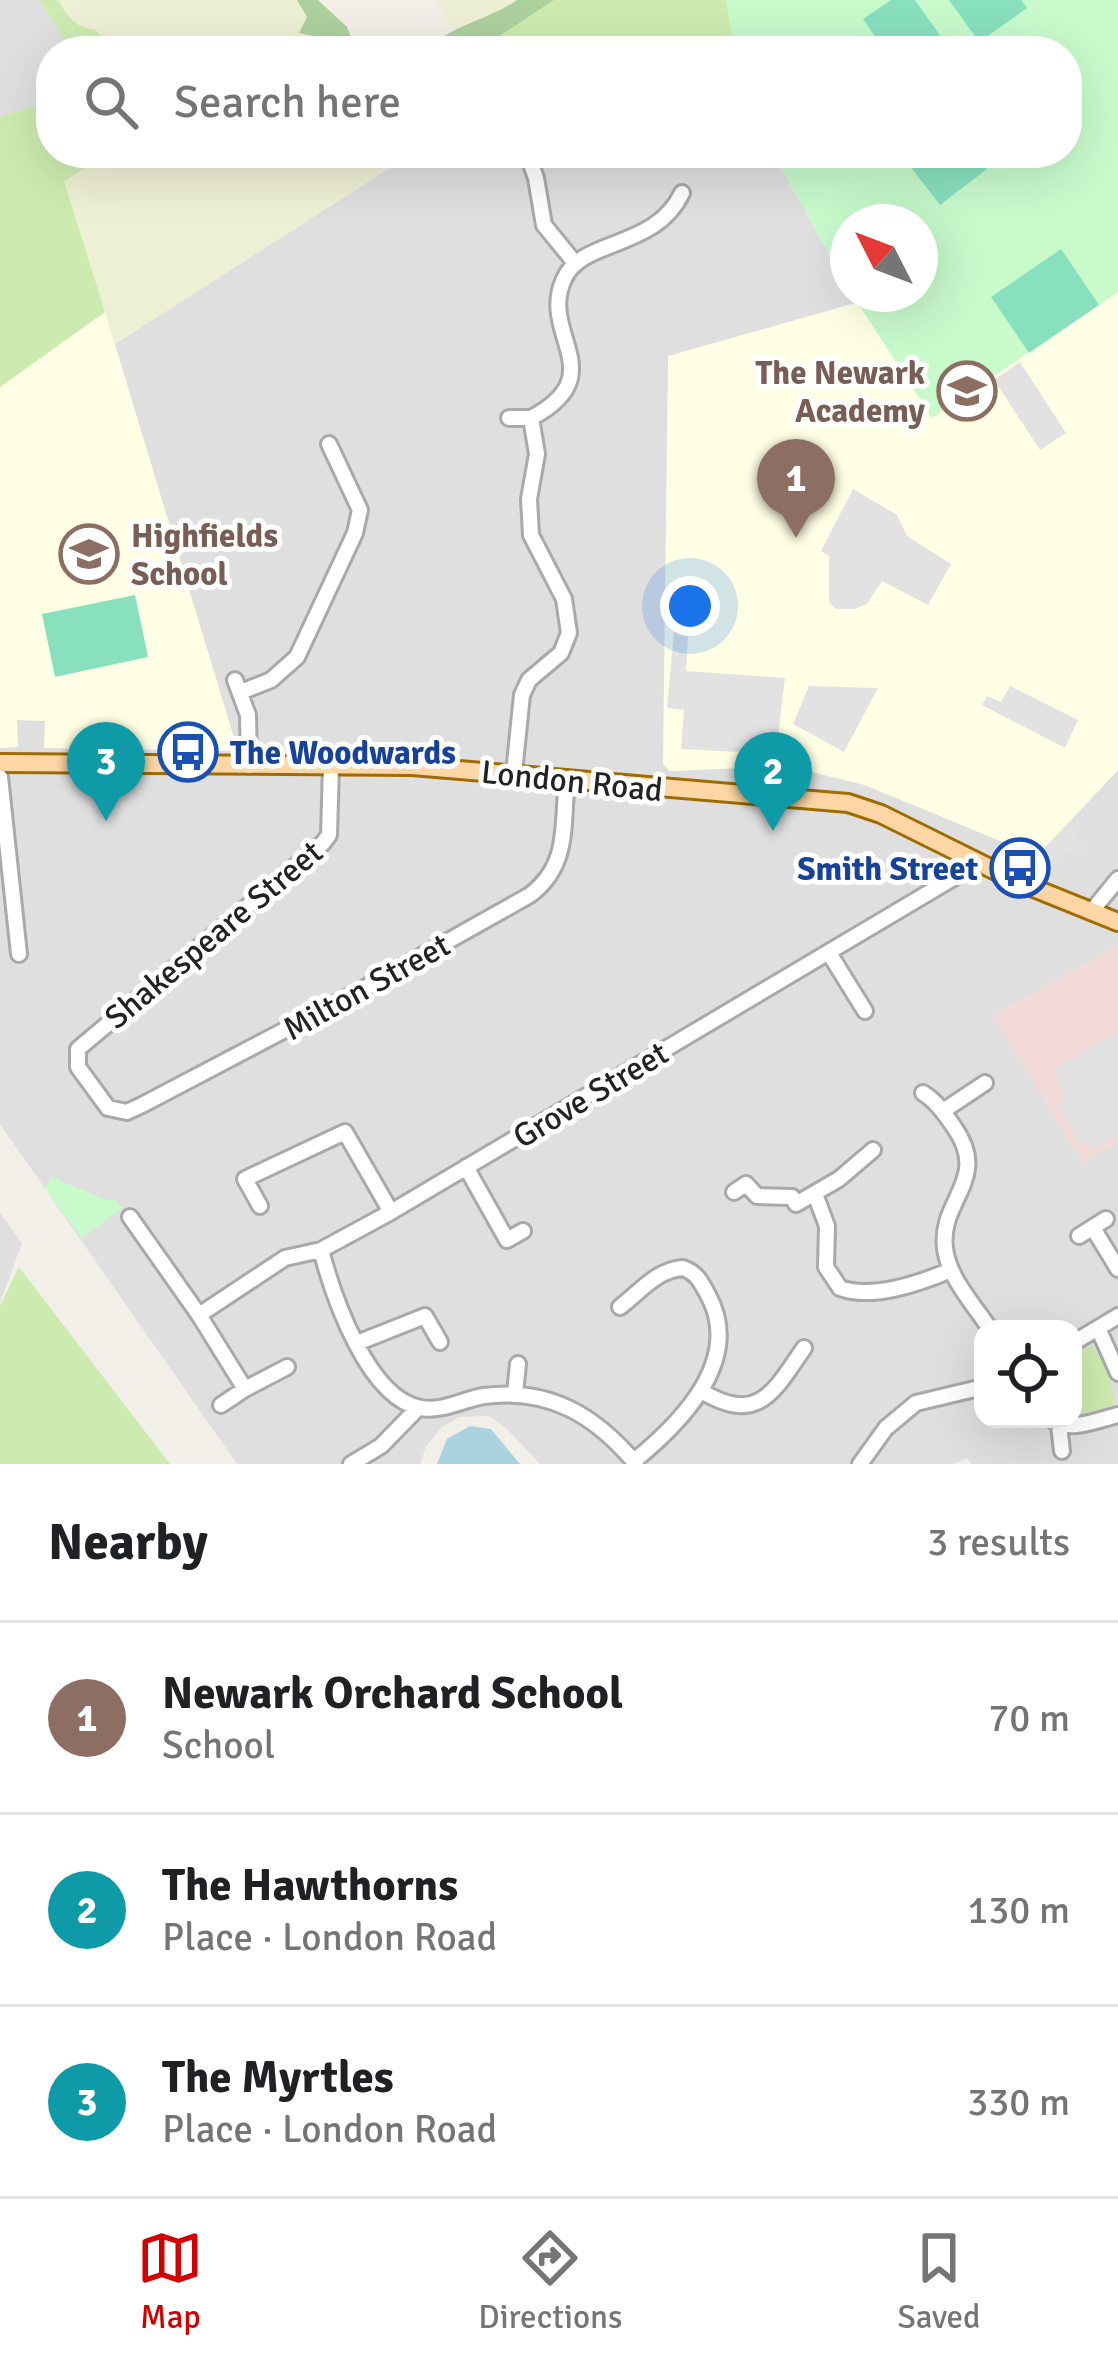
<!DOCTYPE html>
<html lang="en">
<head>
<meta charset="utf-8">
<style>
  :root { --surface:#fff; --page:#f2f2f2; --text:#202124; --muted:#757577; --line:#e0e0e0; --accent:#d40000 }
  body { margin:0; font-family:Signika,sans-serif; background:var(--page); color:var(--text) }
  .controls { position:absolute; right:36px; bottom:36px; display:grid; overflow:hidden; border-radius:24px; box-shadow:0 12px 48px #0002 }
  .controls button { width:108px; height:108px; display:grid; place-items:center; padding:0; border:0; border-bottom:3px solid var(--line); background:var(--surface); color:var(--text); font:60px sans-serif }
  .compass { position:absolute; left:830px; top:204px; width:108px; height:108px; border-radius:50%; background:var(--surface); box-shadow:0 12px 48px #0002; rotate:312deg }
  .you { position:absolute; left:690px; top:606px; width:42px; height:42px; margin:-30px; border:9px solid #fff; border-radius:50%; background:#1a73e8; box-shadow:0 0 0 18px #1a73e833 }
  .badge { display:grid; place-items:center; width:78px; height:78px; border-radius:50%; background:var(--accent); color:#fff; font-size:39px; font-weight:700 }
  .pin { position:absolute; translate:-50% -99px; filter:drop-shadow(0 3px 6px #0008) }
  .pin::after { content:''; position:absolute; top:63px; width:42px; height:36px; background:inherit; clip-path:polygon(0 0,100% 0,50% 100%) }
  .list { margin:0; padding:0; list-style:none }
  h2 { display:flex; justify-content:space-between; align-items:center; height:156px; margin:0; padding:0 48px; font-size:51px }
  h2 small { font-size:39px; font-weight:400; color:var(--muted) }
  .list li { display:grid; grid-template-columns:78px 1fr auto; gap:36px; align-items:center; box-sizing:border-box; height:192px; padding:0 48px; border-top:3px solid var(--line) }
  .list b { display:block; font-size:45px; white-space:nowrap }
  .list p { margin:0; font-size:39px; white-space:nowrap; color:var(--muted) }
  .list em { font-size:39px; font-style:normal; color:var(--muted) }
  .icon { flex:none; width:66px; height:66px; fill:none; stroke:currentColor; stroke-width:2; stroke-linecap:round; stroke-linejoin:round }
  .map { position:relative; flex:none; width:1118px; height:1464px; overflow:hidden }
  .search { position:absolute; background:var(--surface); box-shadow:0 12px 48px #0002; left:36px; right:36px; top:36px; height:132px; display:flex; align-items:center; gap:30px; box-sizing:border-box; padding:0 42px; border-radius:48px; color:var(--muted); font-size:45px }
  .sheet { height:732px; background:var(--surface) }
  nav { display:flex; justify-content:space-around; align-items:center; box-sizing:border-box; height:168px; border-top:3px solid var(--line); background:var(--surface); font-size:33px; color:var(--muted) }
  nav a { display:grid; justify-items:center; gap:6px }
  nav .on { color:var(--accent) }
  .map>svg:first-child { display:block }
  .residential { fill:#e0dfdf; fill-rule:evenodd }
  .commercial { fill:#f2dad9 }
  .education { fill:#ffffe5 }
  .farmland { fill:#eef0d5 }
  .grass { fill:#cdebb0 }
  .forest { fill:#add19e }
  .park { fill:#c8facc }
  .pitch { fill:#88e0be }
  .parking { fill:#e2e2e2 }
  .water { fill:#aad3df }
  .lines { fill:none; stroke-linecap:round; stroke-linejoin:round }
  .minor-casing { stroke:#a9a9a9; stroke-width:20 }
  .major-casing { stroke:#a06b00; stroke-width:22 }
  .minor { stroke:#fff; stroke-width:14 }
  .major { stroke:#fcd6a4; stroke-width:16 }
  .labels { text-anchor:middle; stroke-width:10; stroke-linejoin:round; paint-order:stroke }
  .education-label { font-size:33px; font-weight:bold; fill:#785e54; stroke:#fff; text-anchor:end }
  .transit-label { font-size:33px; font-weight:bold; fill:#164399; stroke:#fff; text-anchor:start }
  .street-label { font-size:33px; fill:#222; stroke:#fff }
</style>
</head>
<body>
<div class="map">
<svg width="1118" height="1464" viewBox="0 0 1118 1464">
  <rect width="100%" height="100%" fill="#f2efe9"/>
  <path class="residential" d="M0,0H39L73,51H51V102L0,116Z
    M413,153H773L848,287V294L857,302L805,318L671,771L788,766L865,785L1037,856L1118,770V1464H972L967,1458L954,1464H540L506,1428L489,1416L459,1417L442,1427L426,1446L420,1464H237L0,1124V748L17,747L16,720L46,721L45,748L237,750L115,344ZM983,1329H1073V1419H983Z
    M0,1213L22,1243L0,1303Z"/>
  <path class="commercial" d="M1118,945V1142L1083,1163L992,1016Z"/>
  <path class="education" d="M726,0H1118V770L1037,856L865,785L788,766L670,771L663,764L668,356L856,303L852,294H920V222H848V287L773,153H1067V51H735Z
    M105,312L238,751L44,748L45,721L17,720L18,747L0,748V387Z"/>
  <path class="farmland" d="M58,0H297L322,38L337,51H117L94,30L84,29L69,17Z
    M435,0H517L494,16L453,30Z
    M111,153H413L115,344L64,180Z"/>
  <path class="grass" d="M39,0H58C67,15 76,29 94,29L117,51H73Z
    M554,0H726L735,51H477Z
    M51,102V153H111L64,181L105,312L0,387V116Z
    M19,1267L170,1464H0V1306Z
    M1091,1345L1107,1368L1115,1403L1111,1409L1073,1419V1354Z"/>
  <path class="forest" d="M297,0H318L347,27L353,42L371,51H337L322,38L299,33L307,17Z
    M517,0H554L477,51H426C446,27 488,20 517,0Z"/>
  <path class="park" d="M726,0H1118V292L932,418L852,294H920V222H848V287L773,153H1067V51H735Z
    M51,1177L106,1200H116L122,1208L82,1238L45,1189Z"/>
  <path class="pitch" d="M891,0H915L951,51H885L863,19Z
    M949,0H1021L1027,8L979,42Z
    M900,153H974L987,169L940,205Z
    M1061,249L1099,305L1029,353L991,297Z
    M135,595L148,657L55,677L42,614Z"/>
  <path class="parking" d="M1020,362L1066,433L1040,450L994,380Z
    M853,489L897,515L907,536L951,564L928,605L882,581L867,604L854,609H835L829,602V556L821,551Z
    M675,622L689,623L686,671L785,678L776,754L681,749L684,710L667,708Z
    M809,686L878,688L844,752L793,724Z
    M1010,686L1078,720L1065,748L982,705L987,696L1001,702Z
    M1070,821L1081,830L1075,838L1085,848L1078,856L1066,850L1043,874L1026,868Z
    M1118,1032V1134L1093,1149L1088,1141L1080,1145L1057,1104L1063,1099L1054,1069Z"/>
  <path class="water" d="M470,1426L491,1429L520,1464H437L447,1439Z"/>
  <g class="lines">
    <defs>
      <path id="minor" d="M527,153L536,178L544,225L575,263
        M509,418H531
        M235,680L248,715L249,766
        M241,692L271,680L297,657L355,533L360,510L329,444
        M331,766L329,835L323,843L78,1049V1067L108,1108L127,1112L142,1105L361,990L530,895C570,865 562,825 567,778
        M514,773L522,695L529,680L561,653L569,633L564,599L531,535L529,499L537,454L531,418C614,374 538,334 564,279C582,238 655,250 682,193
        M0,777L19,954
        M1091,912L1118,879
        M829,953L865,1011
        M923,1093C936,1101 945,1114 954,1127C991,1180 939,1199 945,1248C948,1277 974,1305 990,1329
        M943,1111L985,1083
        M466,1167L507,1240L523,1231
        M734,1192L746,1184L757,1196L792,1197L796,1204L839,1179L873,1150
        M815,1194L827,1226L826,1267L840,1288C873,1300 920,1283 951,1270
        M260,1206L245,1179L345,1132L391,1212
        M130,1217L199,1315L245,1389L287,1367
        M1093,1228L1118,1269
        M1079,1236L1106,1219
        M321,1250C333,1296 368,1399 421,1408C442,1412 464,1399 484,1396C549,1387 596,1416 636,1464
        M620,1307C640,1292 656,1270 683,1268C697,1273 701,1282 708,1295C744,1360 681,1423 634,1461
        M199,1315L285,1258L321,1250L391,1212L977,864
        M1098,1328L1118,1373
        M357,1343L425,1316L440,1342
        M1073,1343L1118,1316
        M701,1391C758,1425 773,1393 804,1348
        M515,1393L518,1364
        M221,1405L245,1389
        M1051,1419C1069,1433 1097,1420 1118,1415
        M1059,1425L1062,1451
        M351,1464L381,1446L418,1408
        M860,1464L886,1428L916,1403L983,1387"/>
      <path id="major" d="M0,763L412,766L848,803L881,814L1016,881L1118,922"/>
    </defs>
    <use href="#minor" class="minor-casing"/>
    <use href="#major" class="major-casing"/>
    <use href="#minor" class="minor"/>
    <use href="#major" class="major"/>
  </g>
  <defs>
    <symbol id="school-ring" viewBox="-11 -11 22 22"><circle r="9.5" fill="#fff" stroke="#8d6e63" stroke-width="1.5"/><path d="M0-5L7-2L0 1L-7-2ZM-4 1L0 2.5L4 1V4Q0 6-4 4Z" fill="#8d6e63"/></symbol>
    <symbol id="bus-ring" viewBox="-11 -11 22 22"><circle r="9.5" fill="#fff" stroke="#1a4fb4" stroke-width="1.5"/><path d="M-5-6H5V4H4V6H2V4H-2V6H-4V4H-5ZM-3.5-4V0h7V-4ZM-3.5 1.2v1.5H-2V1.2ZM2 1.2v1.5H3.5V1.2Z" fill="#1a4fb4"/></symbol>
  </defs>
  <g fill-rule="evenodd">
    <use href="#school-ring" x="934" y="358" width="66" height="66"/>
    <use href="#school-ring" x="56" y="521" width="66" height="66"/>
    <use href="#bus-ring" x="155" y="719" width="66" height="66"/>
    <use href="#bus-ring" x="987" y="835" width="66" height="66"/>
  </g>
  <g class="labels">
    <g class="education-label">
      <text x="925" y="384">The Newark<tspan x="925" dy="38">Academy</tspan></text>
      <text x="131" y="547" text-anchor="start">Highfields<tspan x="131" dy="38">School</tspan></text>
    </g>
    <g class="transit-label">
      <text x="230" y="764">The Woodwards</text>
      <text x="978" y="880" text-anchor="end">Smith Street</text>
    </g>
    <g class="street-label">
      <text transform="translate(572 780) rotate(6)" y="12">London Road</text>
      <text transform="translate(213 934) rotate(-40)" y="12">Shakespeare Street</text>
      <text transform="translate(366 986) rotate(-29)" y="12">Milton Street</text>
      <text transform="translate(590 1094) rotate(-31)" y="12">Grove Street</text>
    </g>
  </g>
</svg>
<div class="controls">
<button><svg class="icon" aria-label="locate" viewBox="0 0 24 24"><circle cx="12" cy="12" r="6"/><path d="M12 2v4M12 18v4M2 12h4M18 12h4"/></svg></button>
</div>
<svg class="compass" viewBox="-18 -18 36 36"><path d="M0-13l5 13h-10z" fill="#e53935"/><path d="M0 13l5-13h-10z" fill="#757577"/></svg>
<div class="you"></div>
<div class="pin badge" style="left:796px;top:538px;background:#8d6e63">1</div>
<div class="pin badge" style="left:773px;top:831px;background:#0f9aa8">2</div>
<div class="pin badge" style="left:106px;top:821px;background:#0f9aa8">3</div>
<div class="search"><svg class="icon" aria-label="search" viewBox="0 0 24 24"><circle cx="10" cy="10" r="6"/><path d="M15 15l6 6"/></svg>Search here</div>
</div>
<section class="sheet">
<h2>Nearby<small>3 results</small></h2>
<ul class="list">
<li><span class="badge" style="background:#8d6e63">1</span><div><b>Newark Orchard School</b><p>School</p></div><em>70 m</em></li>
<li><span class="badge" style="background:#0f9aa8">2</span><div><b>The Hawthorns</b><p>Place · London Road</p></div><em>130 m</em></li>
<li><span class="badge" style="background:#0f9aa8">3</span><div><b>The Myrtles</b><p>Place · London Road</p></div><em>330 m</em></li>
</ul>
</section>
<nav>
<a class="on"><svg class="icon" aria-label="map" viewBox="0 0 24 24"><path d="M3 6l6-2 6 2 6-2v14l-6 2-6-2-6 2zM9 4v14M15 6v14"/></svg>Map</a>
<a><svg class="icon" aria-label="directions" viewBox="0 0 24 24"><path d="M12 3l9 9-9 9-9-9zM9 14v-3h6M13 9l2 2-2 2"/></svg>Directions</a>
<a><svg class="icon" aria-label="saved" viewBox="0 0 24 24"><path d="M7 4h10v16l-5-4-5 4z"/></svg>Saved</a>
</nav>
</body>
</html>
